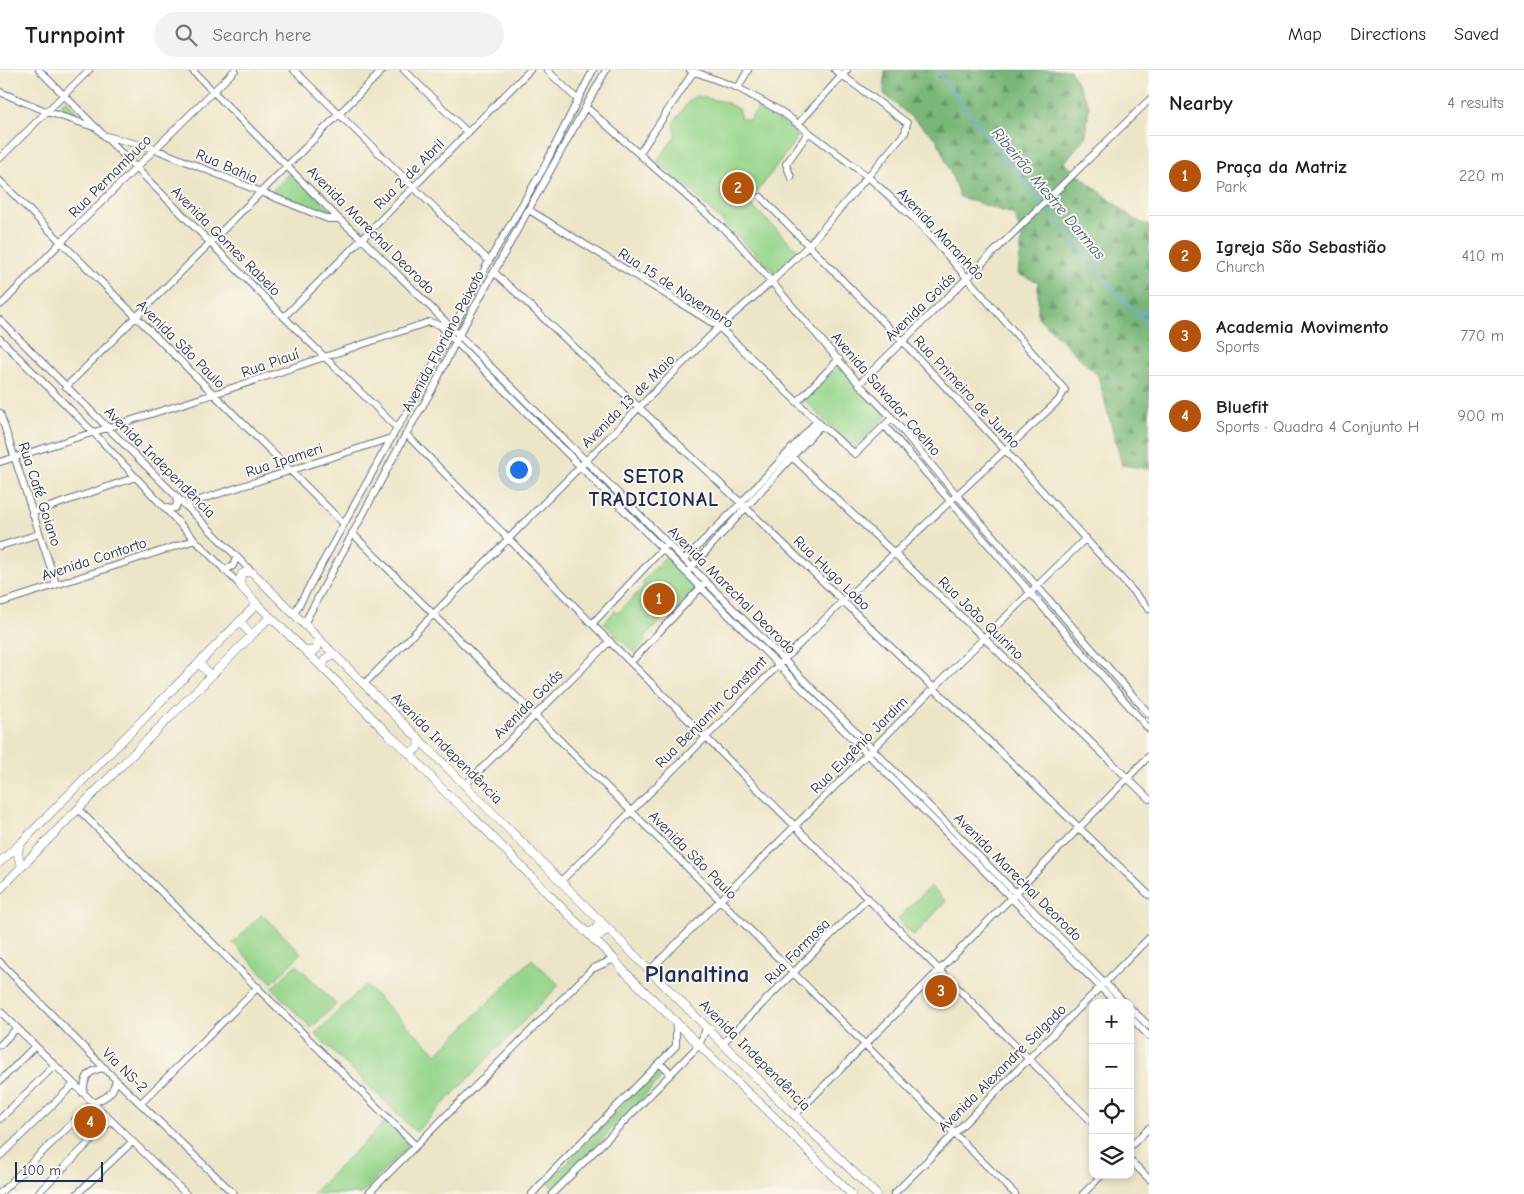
<!DOCTYPE html>
<html lang="en">
<head>
<meta charset="utf-8">
<style>
  :root { --surface:#fff; --page:#f2f2f2; --text:#202124; --muted:#757577; --line:#e0e0e0; --accent:#b45309 }
  body { margin:0; font-family:"Comic Neue",sans-serif; background:var(--page); color:var(--text) }
  .controls { position:absolute; right:15px; bottom:15px; display:grid; overflow:hidden; border-radius:10px; box-shadow:0 2px 8px #0003 }
  .controls button { width:45px; height:45px; display:grid; place-items:center; padding:0; border:0; border-bottom:1px solid var(--line); background:var(--surface); color:var(--text); font:25px sans-serif }
  .scale { position:absolute; left:15px; bottom:12px; width:88px; box-sizing:border-box; padding-left:5px; border:2px solid #1b2f5e; border-top:0; font-size:14px; line-height:18px; white-space:nowrap; color:#1b2f5e; -webkit-text-stroke:4px #fbf7ec; paint-order:stroke }
  .you { position:absolute; left:518px; top:399px; width:18px; height:18px; margin:-12px; border:4px solid #fff; border-radius:50%; background:#1a73e8; box-shadow:0 0 0 8px #1a73e833 }
  .badge { display:grid; place-items:center; width:32px; height:32px; border-radius:50%; background:var(--accent); color:#fff; font-size:16px; font-weight:700 }
  .pin { position:absolute; translate:-50% -50%; border:2px solid #fff; box-shadow:0 1px 5px #0006 }
  .list { margin:0; padding:0; list-style:none }
  h2 { display:flex; justify-content:space-between; align-items:center; height:65px; margin:0; padding:0 20px; font-size:21px }
  h2 small { font-size:16px; font-weight:400; color:var(--muted) }
  .list li { display:grid; grid-template-columns:32px 1fr auto; gap:15px; align-items:center; box-sizing:border-box; height:80px; padding:0 20px; border-top:1px solid var(--line) }
  .list b { display:block; font-size:19px; white-space:nowrap }
  .list p { margin:0; font-size:16px; white-space:nowrap; color:var(--muted) }
  .list em { font-size:16px; font-style:normal; color:var(--muted) }
  .icon { flex:none; width:28px; height:28px; fill:none; stroke:currentColor; stroke-width:2; stroke-linecap:round; stroke-linejoin:round }
  .map { position:relative; flex:none; width:1149px; height:1124px; overflow:hidden }
  header { display:flex; align-items:center; gap:30px; box-sizing:border-box; height:70px; padding:0 25px; background:var(--surface); border-bottom:1px solid var(--line) }
  header strong { font-size:24px }
  nav { display:flex; gap:28px; margin-inline-start:auto; font-size:18px }
  .search { width:350px; height:45px; background:var(--page); display:flex; align-items:center; gap:12px; box-sizing:border-box; padding:0 18px; border-radius:28px; color:var(--muted); font-size:19px }
  main { display:flex }
  aside { flex:1; background:var(--surface) }
  .map>svg:first-child { display:block }
  .forest { fill:url(#forest-firs); stroke:#4a736b }
  .green { fill:#96d68c; stroke:#588275 }
  .lines { fill:none; stroke-linecap:round; stroke-linejoin:round }
  .stream { stroke:#71abe1; stroke-width:2 }
  .minor-casing { stroke:#646f83; stroke-width:8 }
  .major-casing { stroke:#646f83; stroke-width:9 }
  .minor { stroke:#fff; stroke-width:6 }
  .major { stroke:#fff; stroke-width:8 }
  .labels { text-anchor:middle; stroke-width:4; stroke-linejoin:round; paint-order:stroke }
  .street-label { font-size:15px; fill:#1b2f5e; stroke:#fbf7ec }
  .water-label { font-size:16px; font-style:italic; fill:#395a8c; stroke:#fbf7ec }
  .district-label { font-size:20px; font-weight:bold; letter-spacing:1px; fill:#1b2f5e; stroke:#fbf7ec }
  .town-label { font-size:25px; font-weight:bold; fill:#1b2f5e; stroke:#fbf7ec }
</style>
</head>
<body>
<header>
<strong>Turnpoint</strong>
<div class="search"><svg class="icon" aria-label="search" viewBox="0 0 24 24"><circle cx="10" cy="10" r="6"/><path d="M15 15l6 6"/></svg>Search here</div>
<nav><a>Map</a><a>Directions</a><a>Saved</a></nav>
</header>
<main>
<div class="map">
<svg width="1149" height="1124" viewBox="0 0 1149 1124">
  <defs>
    <pattern id="forest-firs" width="22" height="20" patternUnits="userSpaceOnUse" patternTransform="scale(1.25)"><rect width="22" height="20" fill="#78b778"/><path d="M5 1l3.5 6h-7zM16 11l3.5 6h-7z" fill="#629566"/></pattern>
  </defs>
  <rect width="100%" height="100%" fill="#fbf7ec"/>
  <filter id="ink" filterUnits="userSpaceOnUse"><feTurbulence type="fractalNoise" baseFrequency=".02" numOctaves="2"/><feDisplacementMap in="SourceGraphic" scale="10" xChannelSelector="R" yChannelSelector="G"/><feConvolveMatrix kernelMatrix="1 2 1 2 8 2 1 2 1" color-interpolation-filters="sRGB"/></filter>
  <filter id="wash" filterUnits="userSpaceOnUse"><feTurbulence type="fractalNoise" baseFrequency=".0096" numOctaves="4" result="noise"/><feDisplacementMap in="SourceGraphic" scale="20" xChannelSelector="R" yChannelSelector="G"/><feGaussianBlur stdDeviation="1.12" result="paint"/><feColorMatrix in="noise" values="0 0 0 0 0 0 0 0 0 0 0 0 0 0 0 0 0 1.4 0 .05"/><feComposite in="paint" operator="in"/></filter>
  <g filter="url(#wash)">
    <rect width="100%" height="100%" fill="#ece6c8"/>
    <path class="forest" d="M885,0H1070L1089,35L1086,66L1064,93L1134,149L1149,156V399L1122,395L1098,306L1038,247V212L1018,204L1022,170L1015,145L960,127L937,69L884,24Z"/>
    <path class="green" d="M695,26L725,32L738,39L741,48L749,50L760,36L799,65L749,133L799,181L775,203L687,117L657,91L676,65L673,54L688,32Z
      M66,29L82,49L56,40Z
      M291,102L333,143L329,145L271,122Z
      M840,294L886,347L853,379L805,331Z
      M666,486L697,517L674,542H669L645,567L646,571L634,583L604,553L615,541L619,542L644,516L643,511Z
      M930,816L946,831L914,866L897,850Z
      M262,844L301,883L272,913L233,873Z
      M532,889L559,915L416,1062L315,964L365,915L437,984Z
      M296,894L336,934L311,958L272,918Z
      M659,997L666,1004L554,1118L548,1113Z
      M386,1051L410,1074L361,1124H312Z"/>
    <g class="lines">
      <path class="stream" d="M937,0L983,62L1115,221L1149,255
        M1139,243L1149,242"/>
    </g>
  </g>
  <g filter="url(#ink)">
    <g class="lines">
      <defs>
        <path id="minor" d="M39,0L284,247L397,358
          M192,0L339,149L362,169L586,391L1125,933
          M294,0L489,191
          M404,0L468,63
          M547,0L578,30
          M738,18L748,0
          M0,22L48,42L97,58
          M586,37L734,168L859,314L892,348L956,424L1149,644
          M798,54L847,0
          M106,66L155,79L328,149H339
          M639,84L694,1
          M0,88L89,0
          M791,107L786,94L809,62
          M0,111L344,454
          M761,127L903,272L1005,380L1149,539
          M529,140L719,257L821,355L855,384L892,348
          M494,202L741,433L1149,825
          M0,235L5,231L61,172L235,0
          M284,247L530,0
          M0,250L252,502
          M0,269L94,363L195,470L240,515
          M859,314L1149,30
          M66,317L383,0
          M797,332L839,289
          M0,343L56,514
          M885,356L1149,659
          M406,364L592,554L1093,1053
          M788,383L984,568L1149,729
          M0,392L214,324L429,252L440,255L456,272L1116,933
          M184,435L391,368
          M165,437L170,439L175,438L177,434L176,427
          M32,443L136,407
          M352,463L1015,1124
          M0,476L39,464
          M684,490L741,433L817,351
          M224,500L233,496L236,488
          M689,500L821,355
          M0,533L195,470
          M294,544L397,358L412,334L489,191L543,99L593,0
          M304,554L406,364L432,320L459,265L606,0
          M592,554L665,476
          M631,592L703,515
          M364,614L719,257L771,212L808,176L905,63L907,53L835,0
          M465,715L610,571
          M78,739L416,1076
          M561,811L843,531L1058,331L1065,320L919,153L867,106L782,42L738,18L690,0
          M0,892L116,1010L234,1124
          M650,900L984,568L1086,468
          M1130,938L1149,956
          M0,941L186,1124
          M1130,947L1149,966
          M723,973L868,828
          M0,975L17,958
          M659,994L667,999L670,1004
          M0,1011L35,976
          M83,1023C85,1007 87,1000 105,998
          M141,1033L258,917
          M795,1045L1011,828L1149,686
          M0,1049L55,995
          M1130,1077L1149,1058
          M0,1086L74,1014
          M1130,1090L1149,1109
          M0,1123L93,1033C106,1028 113,1024 116,1010
          M37,1124L111,1051
          M77,1124L132,1072
          M368,1124L592,899L614,889
          M532,1124L552,1102L676,976V959L675,951
          M552,1124L612,1064L699,975L707,957
          M894,1124L1149,868
          M1083,1124L1102,1105"/>
        <path id="major" d="M240,552L252,565
          M306,581H314L317,579L318,569
          M199,593L211,606
          M323,598C324,589 326,586 335,585
          M408,682C417,681 419,678 419,669
          M20,774C17,783 17,788 23,795
          M0,792L20,774L257,534
          M0,819L78,739L270,547
          M584,861L591,862L597,858L600,850
          M594,870L600,864L609,859
          M851,1124L760,1033L748,1023L622,899L614,889L569,845L473,747L446,723L408,682L388,664L323,598L257,534L240,515V509L242,504L246,502H252L784,1035L876,1124"/>
      </defs>
      <use href="#minor" class="minor-casing"/>
      <use href="#major" class="major-casing"/>
      <use href="#minor" class="minor"/>
      <use href="#major" class="major"/>
    </g>
  </g>
  <g class="labels">
    <g class="street-label">
      <text transform="translate(227 96) rotate(23)" y="5">Rua Bahia</text>
      <text transform="translate(409 104) rotate(-45)" y="5">Rua 2 de Abril</text>
      <text transform="translate(110 106) rotate(-45)" y="5">Rua Pernambuco</text>
      <text transform="translate(371 160) rotate(45)" y="5">Avenida Marechal Deorodo</text>
      <text transform="translate(941 164) rotate(47)" y="5">Avenida Maranhão</text>
      <text transform="translate(226 171) rotate(45)" y="5">Avenida Gomes Rabelo</text>
      <text transform="translate(676 218) rotate(33)" y="5">Rua 15 de Novembro</text>
      <text transform="translate(920 237) rotate(-44)" y="5">Avenida Goiás</text>
      <text transform="translate(443 271) rotate(-62)" y="5">Avenida Floriano Peixoto</text>
      <text transform="translate(181 274) rotate(45)" y="5">Avenida São Paulo</text>
      <text transform="translate(270 293) rotate(-19)" y="5">Rua Piauí</text>
      <text transform="translate(967 322) rotate(47)" y="5">Rua Primeiro de Junho</text>
      <text transform="translate(886 324) rotate(49)" y="5">Avenida Salvador Coelho</text>
      <text transform="translate(628 331) rotate(-45)" y="5">Avenida 13 de Maio</text>
      <text transform="translate(284 390) rotate(-18)" y="5">Rua Ipameri</text>
      <text transform="translate(160 392) rotate(45)" y="5">Avenida Independência</text>
      <text transform="translate(40 424) rotate(72)" y="5">Rua Café Goiano</text>
      <text transform="translate(94 489) rotate(-18)" y="5">Avenida Contorto</text>
      <text transform="translate(832 503) rotate(44)" y="5">Rua Hugo Lobo</text>
      <text transform="translate(732 520) rotate(45)" y="5">Avenida Marechal Deorodo</text>
      <text transform="translate(981 548) rotate(44)" y="5">Rua João Quirino</text>
      <text transform="translate(528 634) rotate(-45)" y="5">Avenida Goiás</text>
      <text transform="translate(711 642) rotate(-45)" y="5">Rua Benjamin Constant</text>
      <text transform="translate(859 675) rotate(-45)" y="5">Rua Eugênio Jardim</text>
      <text transform="translate(447 678) rotate(45)" y="5">Avenida Independência</text>
      <text transform="translate(693 785) rotate(45)" y="5">Avenida São Paulo</text>
      <text transform="translate(1018 807) rotate(45)" y="5">Avenida Marechal Deorodo</text>
      <text transform="translate(797 881) rotate(-45)" y="5">Rua Formosa</text>
      <text transform="translate(755 985) rotate(45)" y="5">Avenida Independência</text>
      <text transform="translate(1002 998) rotate(-45)" y="5">Avenida Alexandre Salgado</text>
      <text transform="translate(125 1000) rotate(44)" y="5">Via NS-2</text>
    </g>
    <g class="water-label">
      <text transform="translate(1049 123) rotate(50)" y="6">Ribeirão Mestre Darmas</text>
    </g>
    <g class="district-label">
      <text x="654" y="413">SETOR<tspan x="654" dy="23">TRADICIONAL</tspan></text>
    </g>
    <g class="town-label">
      <text x="697" y="912">Planaltina</text>
    </g>
  </g>
</svg>
<div class="controls">
<button>+</button>
<button>−</button>
<button><svg class="icon" aria-label="locate" viewBox="0 0 24 24"><circle cx="12" cy="12" r="6"/><path d="M12 2v4M12 18v4M2 12h4M18 12h4"/></svg></button>
<button><svg class="icon" aria-label="layers" viewBox="0 0 24 24"><path d="M12 4l9 5-9 5-9-5zM3 14l9 5 9-5"/></svg></button>
</div>
<div class="scale">100 m</div>
<div class="you"></div>
<div class="pin badge" style="left:659px;top:529px">1</div>
<div class="pin badge" style="left:738px;top:118px">2</div>
<div class="pin badge" style="left:941px;top:921px">3</div>
<div class="pin badge" style="left:90px;top:1052px">4</div>
</div>
<aside>
<h2>Nearby<small>4 results</small></h2>
<ul class="list">
<li><span class="badge">1</span><div><b>Praça da Matriz</b><p>Park</p></div><em>220 m</em></li>
<li><span class="badge">2</span><div><b>Igreja São Sebastião</b><p>Church</p></div><em>410 m</em></li>
<li><span class="badge">3</span><div><b>Academia Movimento</b><p>Sports</p></div><em>770 m</em></li>
<li><span class="badge">4</span><div><b>Bluefit</b><p>Sports · Quadra 4 Conjunto H</p></div><em>900 m</em></li>
</ul>
</aside>
</main>
</body>
</html>
